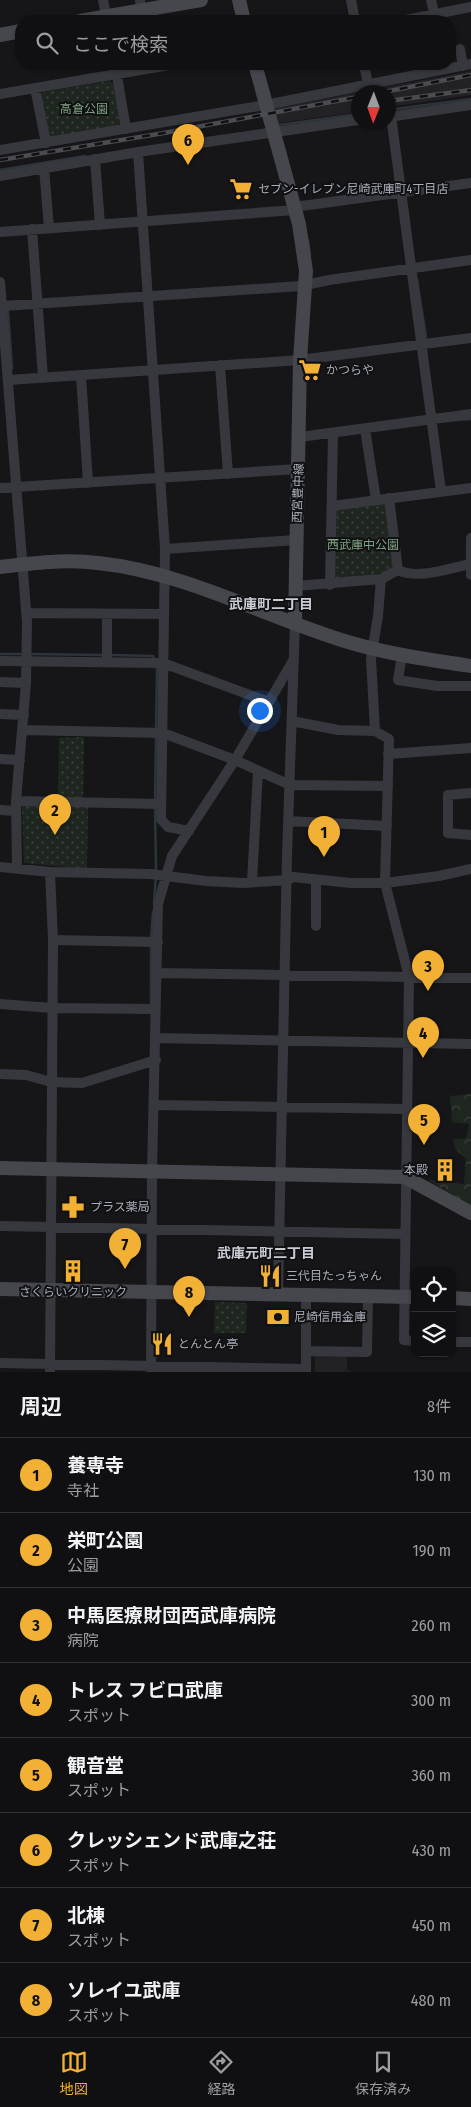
<!DOCTYPE html>
<html lang="ja">
<head>
<meta charset="utf-8">
<style>
  :root { --surface:#101012; --page:#19191b; --text:#f1f3f6; --muted:#9c9d9f; --line:#303032; --accent:#f2b134 }
  body { margin:0; font-family:"Fira Sans Condensed","Noto Sans JP",sans-serif; background:var(--page); color:var(--text) }
  .controls { position:absolute; right:15px; bottom:15px; display:grid; overflow:hidden; border-radius:10px; box-shadow:0 1px 4px #0004 }
  .controls button { width:45px; height:45px; display:grid; place-items:center; padding:0; border:0; border-bottom:1px solid var(--line); background:var(--surface); color:var(--text); font:25px sans-serif }
  .compass { position:absolute; left:351px; top:85px; width:45px; height:45px; border-radius:50%; background:var(--surface); box-shadow:0 1px 4px #0004; rotate:181deg }
  .you { position:absolute; left:259px; top:710px; width:18px; height:18px; margin:-12px; border:4px solid #fff; border-radius:50%; background:#1a73e8; box-shadow:0 0 0 8px #1a73e833 }
  .badge { display:grid; place-items:center; width:32px; height:32px; border-radius:50%; background:var(--accent); color:#111; font-size:16px; font-weight:700 }
  .pin { position:absolute; translate:-50% -41px; filter:drop-shadow(0 1px 2px #0008) }
  .pin::after { content:''; position:absolute; top:26px; width:18px; height:15px; background:inherit; clip-path:polygon(0 0,100% 0,50% 100%) }
  .list { margin:0; padding:0; list-style:none }
  h2 { display:flex; justify-content:space-between; align-items:center; height:65px; margin:0; padding:0 20px; font-size:21px }
  h2 small { font-size:16px; font-weight:400; color:var(--muted) }
  .list li { display:grid; grid-template-columns:32px 1fr auto; gap:15px; align-items:center; box-sizing:border-box; height:75px; padding:0 20px; border-top:1px solid var(--line) }
  .list b { display:block; font-size:19px; white-space:nowrap }
  .list p { margin:0; font-size:16px; white-space:nowrap; color:var(--muted) }
  .list em { font-size:16px; font-style:normal; color:var(--muted) }
  .icon { flex:none; width:28px; height:28px; fill:none; stroke:currentColor; stroke-width:2; stroke-linecap:round; stroke-linejoin:round }
  .map { position:relative; flex:none; width:471px; height:1372px; overflow:hidden }
  .search { position:absolute; background:var(--surface); box-shadow:0 1px 4px #0004; left:15px; right:15px; top:15px; height:55px; display:flex; align-items:center; gap:12px; box-sizing:border-box; padding:0 18px; border-radius:20px; color:var(--muted); font-size:19px }
  .sheet { height:665px; background:var(--surface) }
  nav { display:flex; justify-content:space-around; align-items:center; box-sizing:border-box; height:70px; border-top:1px solid var(--line); background:var(--surface); font-size:14px; color:var(--muted) }
  nav a { display:grid; justify-items:center; gap:2px }
  nav .on { color:var(--accent) }
  .map>svg:first-child { display:block }
  .built { fill:#222225 }
  .green { fill:url(#green-dots) }
  .forest { fill:url(#forest-crowns) }
  .lines { fill:none; stroke-linecap:round; stroke-linejoin:round }
  .stream { stroke:#2c353c; stroke-width:2.5 }
  .street { stroke:#37383d; stroke-width:10 }
  .secondary { stroke:#45474d; stroke-width:14 }
  .rail-casing { stroke:#4a4c52; stroke-width:4.5 }
  .rail { stroke:#111113; stroke-width:2.5; stroke-dasharray:8; stroke-linecap:butt }
  .labels { text-anchor:middle; stroke-width:4; stroke-linejoin:round; paint-order:stroke }
  .park-label { font-size:12px; fill:#7fa381; stroke:#111113 }
  .poi-label { font-size:12px; fill:#a8adb8; stroke:#111113; text-anchor:start }
  .street-label { font-size:12px; fill:#a8adb8; stroke:#111113 }
  .neighbourhood-label { font-size:14px; font-weight:bold; fill:#c9ccd4; stroke:#111113 }
</style>
</head>
<body>
<div class="map">
<svg width="471" height="1372" viewBox="0 0 471 1372">
  <defs>
    <pattern id="green-dots" width="8" height="8" patternUnits="userSpaceOnUse" patternTransform="scale(1.25)"><rect width="8" height="8" fill="#1e261f"/><path d="M2 2h.1M6 6h.1" fill="none" stroke="#3c433d" stroke-width="1.8" stroke-linecap="round"/></pattern>
    <pattern id="forest-crowns" width="20" height="18" patternUnits="userSpaceOnUse" patternTransform="scale(1.25)"><rect width="20" height="18" fill="#1e261f"/><path d="M2 6a3 3 0 1 1 6 0M12 15a3 3 0 1 1 6 0" fill="none" stroke="#3c433d"/></pattern>
  </defs>
  <rect width="100%" height="100%" fill="#161618"/>
  <path class="built" d="M471,71V95L389,107L388,92H358V112L278,123L274,108Z
    M315,1353L347,1356V1370L354,1372H315Z"/>
  <path class="green" d="M110,81L114,85L121,122L119,127L49,138L40,96L44,92Z
    M384,502L386,504L396,566C388,575 349,578 335,580L333,578L334,510Z
    M84,737L83,800L58,799L59,738Z
    M22,805L88,806L87,869L24,863Z
    M215,1302L247,1303L246,1333H214Z"/>
  <path class="forest" d="M471,1094V1206L428,1180L464,1184L466,1159L456,1150L453,1139L466,1138L469,1124L452,1122L450,1096Z"/>
  <g class="lines">
    <path class="stream" d="M388,110L471,99
      M276,124L279,125L358,114
      M0,170L85,156
      M308,240L310,255
      M417,280L426,337
      M8,311L12,369
      M444,421L471,419
      M0,654H24
      M30,654L101,655
      M113,655L153,656L154,658
      M156,731L157,667
      M155,801L156,737
      M155,807L156,871
      M154,901L156,877
      M151,938L153,912
      M151,944V1006"/>
    <path class="street" d="M103,0L107,21
      M140,0L141,11
      M351,0L355,21
      M431,0L436,21
      M401,21L471,7
      M460,49L463,66
      M115,64L126,129
      M364,64L368,85
      M35,88L46,143
      M0,94L175,64
      M391,116L441,491
      M388,117L471,105
      M0,150L271,104L471,64
      M138,152L165,549L161,819L168,827L189,831
      M95,159L100,225
      M44,168L49,228
      M0,176L138,152L358,120
      M294,207L471,183
      M32,229L43,377
      M0,232L295,210
      M0,282L27,622L26,683L16,801L17,867
      M3,306L301,286L329,280L471,260
      M220,365L228,474
      M81,375L88,483
      M9,380L300,360L471,338
      M365,429L376,500
      M300,437L471,414
      M0,488L299,469
      M389,498L398,570
      M332,506L471,488
      M471,538V575
      M165,549L296,540
      M381,579L378,616L371,659L375,731L389,739L385,883L409,977L404,1340L415,1341
      M330,585L333,434
      M296,586L381,579L398,570C418,580 450,568 471,564
      M26,613L164,614
      M402,655L398,680L437,686H471
      M0,661L163,663L269,702
      M107,662V614
      M0,682L26,683
      M0,714L24,715
      M292,721L338,730L375,731
      M23,730L163,733L235,760L290,785L388,786
      M388,754L471,748
      M0,759L20,760
      M471,793L448,795V833L471,835
      M16,801L161,804
      M0,810L16,811
      M288,821L387,826
      M0,867L50,872L150,874L206,881L243,883L287,880L293,877L351,883H385L439,876L471,869
      M50,872L53,940L158,942
      M252,882L258,771
      M316,926V880
      M157,973L471,978
      M0,1004L52,1008L155,1009
      M155,1038L471,1044
      M0,1074L26,1075L51,1082L82,1083L156,1060
      M155,1105L407,1109
      M0,1226L404,1234
      M278,1295L287,855L295,623
      M452,1342H471
      M306,1351L367,1352L368,1297
      M0,1363L306,1369
      M50,1372L53,940
      M151,1372L152,1171L158,904L172,856L235,760L294,659
      M306,1372V1295"/>
    <path class="secondary" d="M239,0L244,21
      M80,21L201,0
      M0,35L21,31
      M255,64L299,224L306,271L300,360L295,623
      M0,567C33,563 65,559 98,563C185,572 265,617 348,642C388,654 430,660 471,666
      M0,1168L405,1177L471,1213
      M0,1289L415,1297
      M452,1298L471,1299"/>
    <defs>
      <path id="rail" d="M384,92L471,75
        M388,101L471,90
        M0,160L164,133L358,97"/>
    </defs>
    <use href="#rail" class="rail-casing"/>
    <use href="#rail" class="rail"/>
  </g>
  <defs>
    <symbol id="supermarket-bare" viewBox="-9 -9 18 18"><path d="M-6-5.5h2.5l.6 2H6L4.5 2H-2.5L-4.4-4H-6ZM-1.5 3.2a1.3 1.3 0 1 0 .1 0ZM3 3.2a1.3 1.3 0 1 0 .1 0Z" fill="#f2b134" stroke="#111113" stroke-width="2.5" paint-order="stroke"/></symbol>
    <symbol id="building-bare" viewBox="-9 -9 18 18"><path d="M-4-6H4V6H1V3H-1V6H-4ZM-2.5-4.3h1.7v1.8h-1.7ZM.8-4.3h1.7v1.8H.8ZM-2.5-1h1.7V.8h-1.7ZM.8-1h1.7V.8H.8Z" fill="#f2b134" stroke="#111113" stroke-width="2.5" paint-order="stroke"/></symbol>
    <symbol id="pharmacy-bare" viewBox="-9 -9 18 18"><path d="M-2-6h4v4h4v4h-4v4h-4v-4h-4v-4h4Z" fill="#f2b134" stroke="#111113" stroke-width="2.5" paint-order="stroke"/></symbol>
    <symbol id="restaurant-bare" viewBox="-9 -9 18 18"><path d="M-5-6h1v4h1v-4h1v4h1v-4h1v5L-1.5 .5V6h-2V.5L-5-1ZM5-6V6H3V1.5H1.5Q1.5-4 5-6Z" fill="#f2b134" stroke="#111113" stroke-width="2.5" paint-order="stroke"/></symbol>
    <symbol id="bank-bare" viewBox="-9 -9 18 18"><path d="M-6-4H6V4H-6ZM0-2.3a2.3 2.3 0 1 0 0 4.6a2.3 2.3 0 1 0 0-4.6Z" fill="#f2b134" stroke="#111113" stroke-width="2.5" paint-order="stroke"/></symbol>
  </defs>
  <g fill-rule="evenodd">
    <use href="#supermarket-bare" x="225" y="173" width="32" height="32"/>
    <use href="#supermarket-bare" x="294" y="354" width="32" height="32"/>
    <use href="#building-bare" x="429" y="1154" width="32" height="32"/>
    <use href="#pharmacy-bare" x="57" y="1191" width="32" height="32"/>
    <use href="#building-bare" x="57" y="1255" width="32" height="32"/>
    <use href="#restaurant-bare" x="254" y="1260" width="32" height="32"/>
    <use href="#bank-bare" x="262" y="1301" width="32" height="32"/>
    <use href="#restaurant-bare" x="146" y="1328" width="32" height="32"/>
  </g>
  <g class="labels">
    <g class="park-label">
      <text x="84" y="113">高倉公園</text>
      <text x="363" y="549">西武庫中公園</text>
    </g>
    <g class="poi-label">
      <text x="258" y="193">セブン-イレブン尼崎武庫町4丁目店</text>
      <text x="326" y="374">かつらや</text>
      <text x="428" y="1174" text-anchor="end">本殿</text>
      <text x="90" y="1211">プラス薬局</text>
      <text x="286" y="1280">三代目たっちゃん</text>
      <text x="73" y="1296" text-anchor="middle">さくらいクリニック</text>
      <text x="294" y="1321">尼崎信用金庫</text>
      <text x="178" y="1348">とんとん亭</text>
    </g>
    <g class="street-label">
      <text transform="translate(298 493) rotate(-88)" y="4">西宮豊中線</text>
    </g>
    <g class="neighbourhood-label">
      <text x="271" y="609">武庫町二丁目</text>
      <text x="266" y="1258">武庫元町二丁目</text>
    </g>
  </g>
</svg>
<div class="controls">
<button><svg class="icon" aria-label="locate" viewBox="0 0 24 24"><circle cx="12" cy="12" r="6"/><path d="M12 2v4M12 18v4M2 12h4M18 12h4"/></svg></button>
<button><svg class="icon" aria-label="layers" viewBox="0 0 24 24"><path d="M12 4l9 5-9 5-9-5zM3 14l9 5 9-5"/></svg></button>
</div>
<svg class="compass" viewBox="-18 -18 36 36"><path d="M0-13l5 13h-10z" fill="#e53935"/><path d="M0 13l5-13h-10z" fill="#9c9d9f"/></svg>
<div class="you"></div>
<div class="pin badge" style="left:324px;top:857px">1</div>
<div class="pin badge" style="left:55px;top:835px">2</div>
<div class="pin badge" style="left:428px;top:991px">3</div>
<div class="pin badge" style="left:423px;top:1058px">4</div>
<div class="pin badge" style="left:424px;top:1145px">5</div>
<div class="pin badge" style="left:188px;top:165px">6</div>
<div class="pin badge" style="left:125px;top:1269px">7</div>
<div class="pin badge" style="left:189px;top:1317px">8</div>
<div class="search"><svg class="icon" aria-label="search" viewBox="0 0 24 24"><circle cx="10" cy="10" r="6"/><path d="M15 15l6 6"/></svg>ここで検索</div>
</div>
<section class="sheet">
<h2>周辺<small>8件</small></h2>
<ul class="list">
<li><span class="badge">1</span><div><b>養専寺</b><p>寺社</p></div><em>130 m</em></li>
<li><span class="badge">2</span><div><b>栄町公園</b><p>公園</p></div><em>190 m</em></li>
<li><span class="badge">3</span><div><b>中馬医療財団西武庫病院</b><p>病院</p></div><em>260 m</em></li>
<li><span class="badge">4</span><div><b>トレス フビロ武庫</b><p>スポット</p></div><em>300 m</em></li>
<li><span class="badge">5</span><div><b>観音堂</b><p>スポット</p></div><em>360 m</em></li>
<li><span class="badge">6</span><div><b>クレッシェンド武庫之荘</b><p>スポット</p></div><em>430 m</em></li>
<li><span class="badge">7</span><div><b>北棟</b><p>スポット</p></div><em>450 m</em></li>
<li><span class="badge">8</span><div><b>ソレイユ武庫</b><p>スポット</p></div><em>480 m</em></li>
</ul>
</section>
<nav>
<a class="on"><svg class="icon" aria-label="map" viewBox="0 0 24 24"><path d="M3 6l6-2 6 2 6-2v14l-6 2-6-2-6 2zM9 4v14M15 6v14"/></svg>地図</a>
<a><svg class="icon" aria-label="directions" viewBox="0 0 24 24"><path d="M12 3l9 9-9 9-9-9zM9 14v-3h6M13 9l2 2-2 2"/></svg>経路</a>
<a><svg class="icon" aria-label="saved" viewBox="0 0 24 24"><path d="M7 4h10v16l-5-4-5 4z"/></svg>保存済み</a>
</nav>
</body>
</html>
